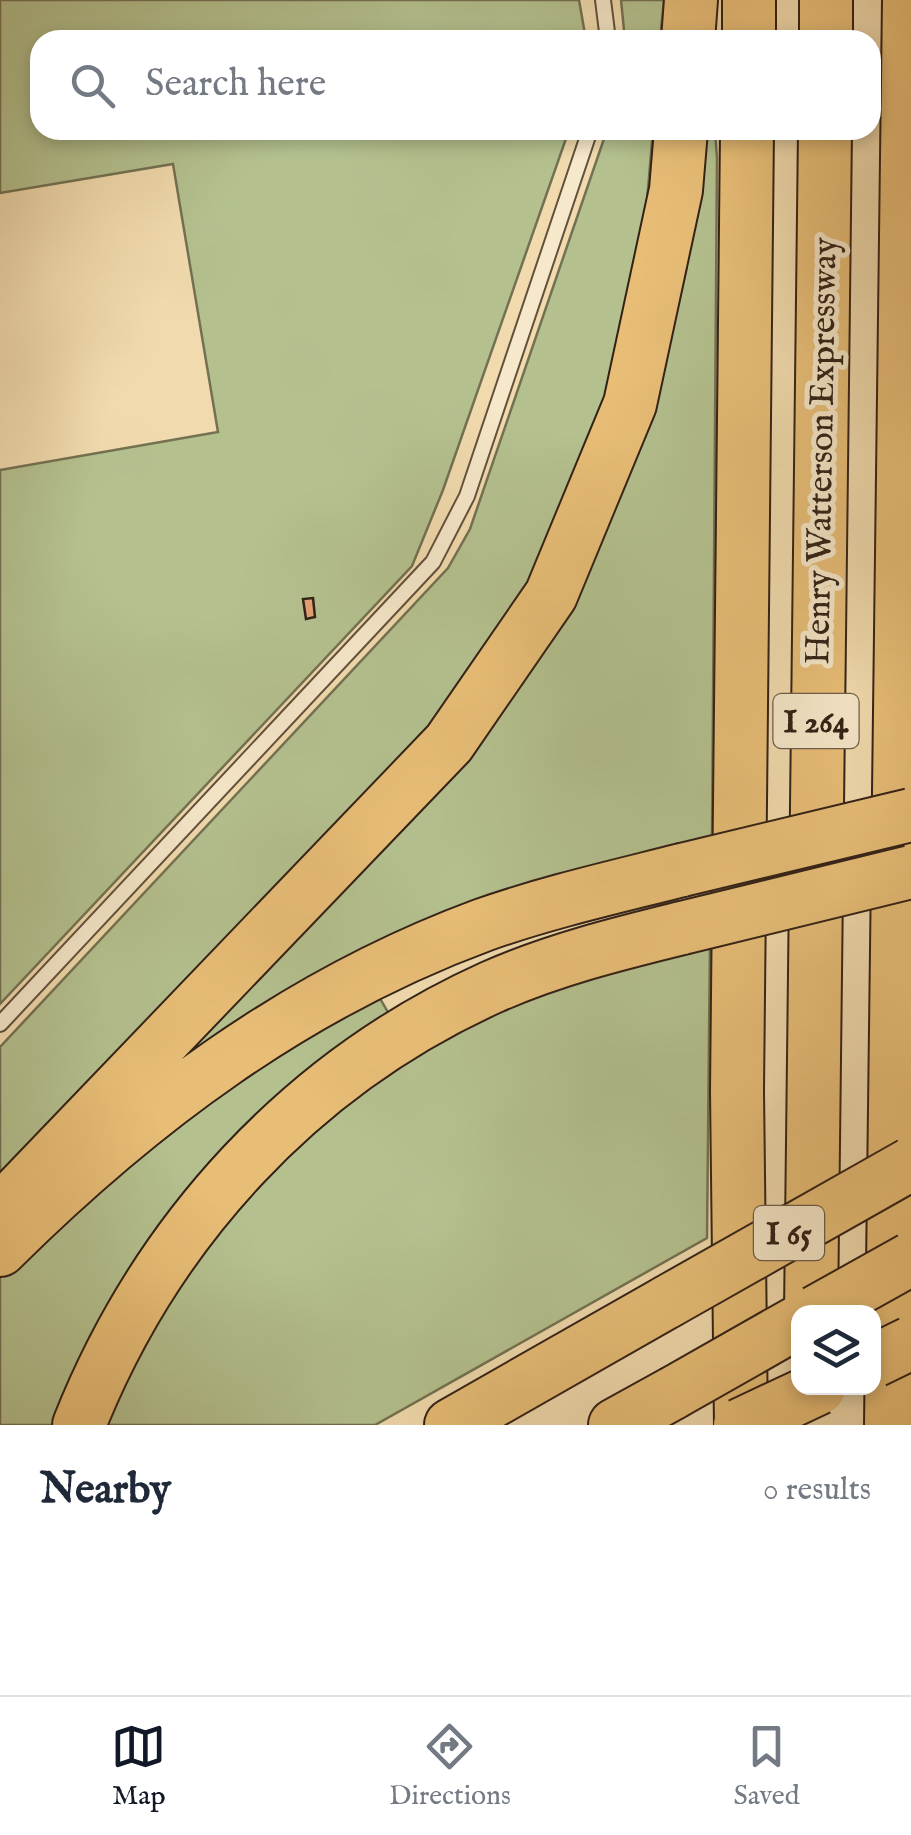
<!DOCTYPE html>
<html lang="en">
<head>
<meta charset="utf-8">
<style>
  :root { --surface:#fff; --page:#f6f6f7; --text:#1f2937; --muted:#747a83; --line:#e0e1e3; --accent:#111827 }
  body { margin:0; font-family:"IM FELL English",serif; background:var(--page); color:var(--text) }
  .controls { position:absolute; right:30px; bottom:30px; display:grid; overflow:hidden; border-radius:20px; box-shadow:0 5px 15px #0003 }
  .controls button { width:90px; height:90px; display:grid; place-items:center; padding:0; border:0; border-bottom:2px solid var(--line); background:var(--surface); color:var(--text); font:50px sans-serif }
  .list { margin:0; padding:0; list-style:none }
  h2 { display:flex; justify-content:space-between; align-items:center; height:130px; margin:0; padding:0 40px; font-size:42px }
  h2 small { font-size:32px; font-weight:400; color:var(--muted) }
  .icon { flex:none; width:55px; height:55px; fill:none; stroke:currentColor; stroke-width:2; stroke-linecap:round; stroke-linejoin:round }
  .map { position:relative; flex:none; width:911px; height:1425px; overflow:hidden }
  .search { position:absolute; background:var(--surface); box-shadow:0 5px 15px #0003; left:30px; right:30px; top:30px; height:110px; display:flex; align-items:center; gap:25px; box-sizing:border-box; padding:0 35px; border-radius:30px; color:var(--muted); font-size:38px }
  .sheet { height:270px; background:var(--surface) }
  nav { display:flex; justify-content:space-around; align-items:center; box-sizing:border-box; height:140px; border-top:2px solid var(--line); background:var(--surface); font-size:28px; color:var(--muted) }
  nav a { display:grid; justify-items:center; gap:5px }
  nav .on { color:var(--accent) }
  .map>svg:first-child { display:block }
  .green { fill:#b4c18f; stroke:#737152; stroke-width:2.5 }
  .building { fill:#e6a176; stroke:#322116; stroke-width:2.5 }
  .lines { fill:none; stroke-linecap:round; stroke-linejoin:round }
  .lane-casing { stroke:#62503c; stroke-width:18 }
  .highway-casing { stroke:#322116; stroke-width:56 }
  .lane { stroke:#f6e8ca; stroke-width:14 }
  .highway { stroke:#e8be77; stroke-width:52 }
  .highway-bridge-casing { stroke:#322116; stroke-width:56; stroke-linecap:butt }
  .highway-bridge { stroke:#e8be77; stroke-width:52 }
  .labels { text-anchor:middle; stroke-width:10; stroke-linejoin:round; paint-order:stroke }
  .shield { fill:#f6e8ca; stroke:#6d5d4c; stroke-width:2.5 }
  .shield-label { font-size:32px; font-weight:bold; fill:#322116 }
  .street-label { font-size:35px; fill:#322116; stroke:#f6e8ca }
</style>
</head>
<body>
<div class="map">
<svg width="911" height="1425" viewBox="0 0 911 1425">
  <rect width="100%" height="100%" fill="#f1dbae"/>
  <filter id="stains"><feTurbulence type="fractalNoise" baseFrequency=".002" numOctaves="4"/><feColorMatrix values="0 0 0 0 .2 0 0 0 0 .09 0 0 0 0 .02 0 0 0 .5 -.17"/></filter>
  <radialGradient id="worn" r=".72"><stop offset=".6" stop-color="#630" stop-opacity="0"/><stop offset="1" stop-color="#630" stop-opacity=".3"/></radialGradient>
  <path class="green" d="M0,0H579L586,40H40V130H569L443,490L412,566L0,1004V470L218,432L173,164L0,193Z
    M621,0H664L660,40H625Z
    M607,130H653L641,271L614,386L543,559L492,642L436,721L0,1173V1047L448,568L470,529Z
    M701,130H715L717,158L712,842L139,1099L380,845L665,361L686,271Z
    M710,939L707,1238L375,1425H94L119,1368L265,1161L468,1015Z
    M374,988L393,1021L61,1425H0V1267L71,1197Z"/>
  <path class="building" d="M313,598L315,617L306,619L303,599Z"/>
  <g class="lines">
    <defs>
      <path id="lane" d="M603,0L608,40
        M0,1024L433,562L467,496L590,130"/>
      <path id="highway" d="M688,40L691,0
        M749,40V0
        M826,40V0
        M0,1211L449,743L551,595L630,404L676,190L681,130
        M0,1250C140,1111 296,994 483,925C548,902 615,887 682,870
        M811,1312L825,130
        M79,1425C156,1231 301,1073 492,987C553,960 617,944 682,928
        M451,1425L667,1302
        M615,1425L673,1393
        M741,1425L737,1091L747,130
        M891,1425L909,0"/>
    </defs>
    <use href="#lane" class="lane-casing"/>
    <use href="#highway" class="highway-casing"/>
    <use href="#lane" class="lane"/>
    <use href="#highway" class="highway"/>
    <defs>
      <path id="highway-bridge" d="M682,870L911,815
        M682,928L911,872
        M667,1302L911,1164
        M816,1312L911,1259
        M874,1361L911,1343
        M673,1393L798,1322
        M740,1425L819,1388"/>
    </defs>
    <use href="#highway-bridge" class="highway-bridge-casing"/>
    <use href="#highway-bridge" class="highway-bridge"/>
  </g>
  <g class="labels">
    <g class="shield">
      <rect x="773.5" y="694" width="85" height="54" rx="8"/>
      <rect x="754" y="1206" width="70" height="54" rx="8"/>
    </g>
    <g class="shield-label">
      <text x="816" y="732">I 264</text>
      <text x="789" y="1244">I 65</text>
    </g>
    <g class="street-label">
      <text transform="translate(820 451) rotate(-89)" y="12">Henry Watterson Expressway</text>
    </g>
  </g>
  <rect width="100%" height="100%" filter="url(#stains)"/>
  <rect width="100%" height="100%" fill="url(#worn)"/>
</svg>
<div class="controls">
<button><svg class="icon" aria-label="layers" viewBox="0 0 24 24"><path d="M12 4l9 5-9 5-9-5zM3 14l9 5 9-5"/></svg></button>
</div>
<div class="search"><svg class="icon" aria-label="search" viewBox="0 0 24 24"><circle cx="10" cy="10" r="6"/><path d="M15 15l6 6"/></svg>Search here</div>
</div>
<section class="sheet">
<h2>Nearby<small>0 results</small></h2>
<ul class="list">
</ul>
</section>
<nav>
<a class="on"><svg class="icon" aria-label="map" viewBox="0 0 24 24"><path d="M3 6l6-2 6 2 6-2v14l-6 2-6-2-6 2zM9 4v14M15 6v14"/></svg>Map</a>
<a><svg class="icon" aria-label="directions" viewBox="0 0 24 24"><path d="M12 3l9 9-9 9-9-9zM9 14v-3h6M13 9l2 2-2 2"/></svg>Directions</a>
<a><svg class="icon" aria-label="saved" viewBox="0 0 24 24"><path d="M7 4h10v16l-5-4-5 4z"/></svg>Saved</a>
</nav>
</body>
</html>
